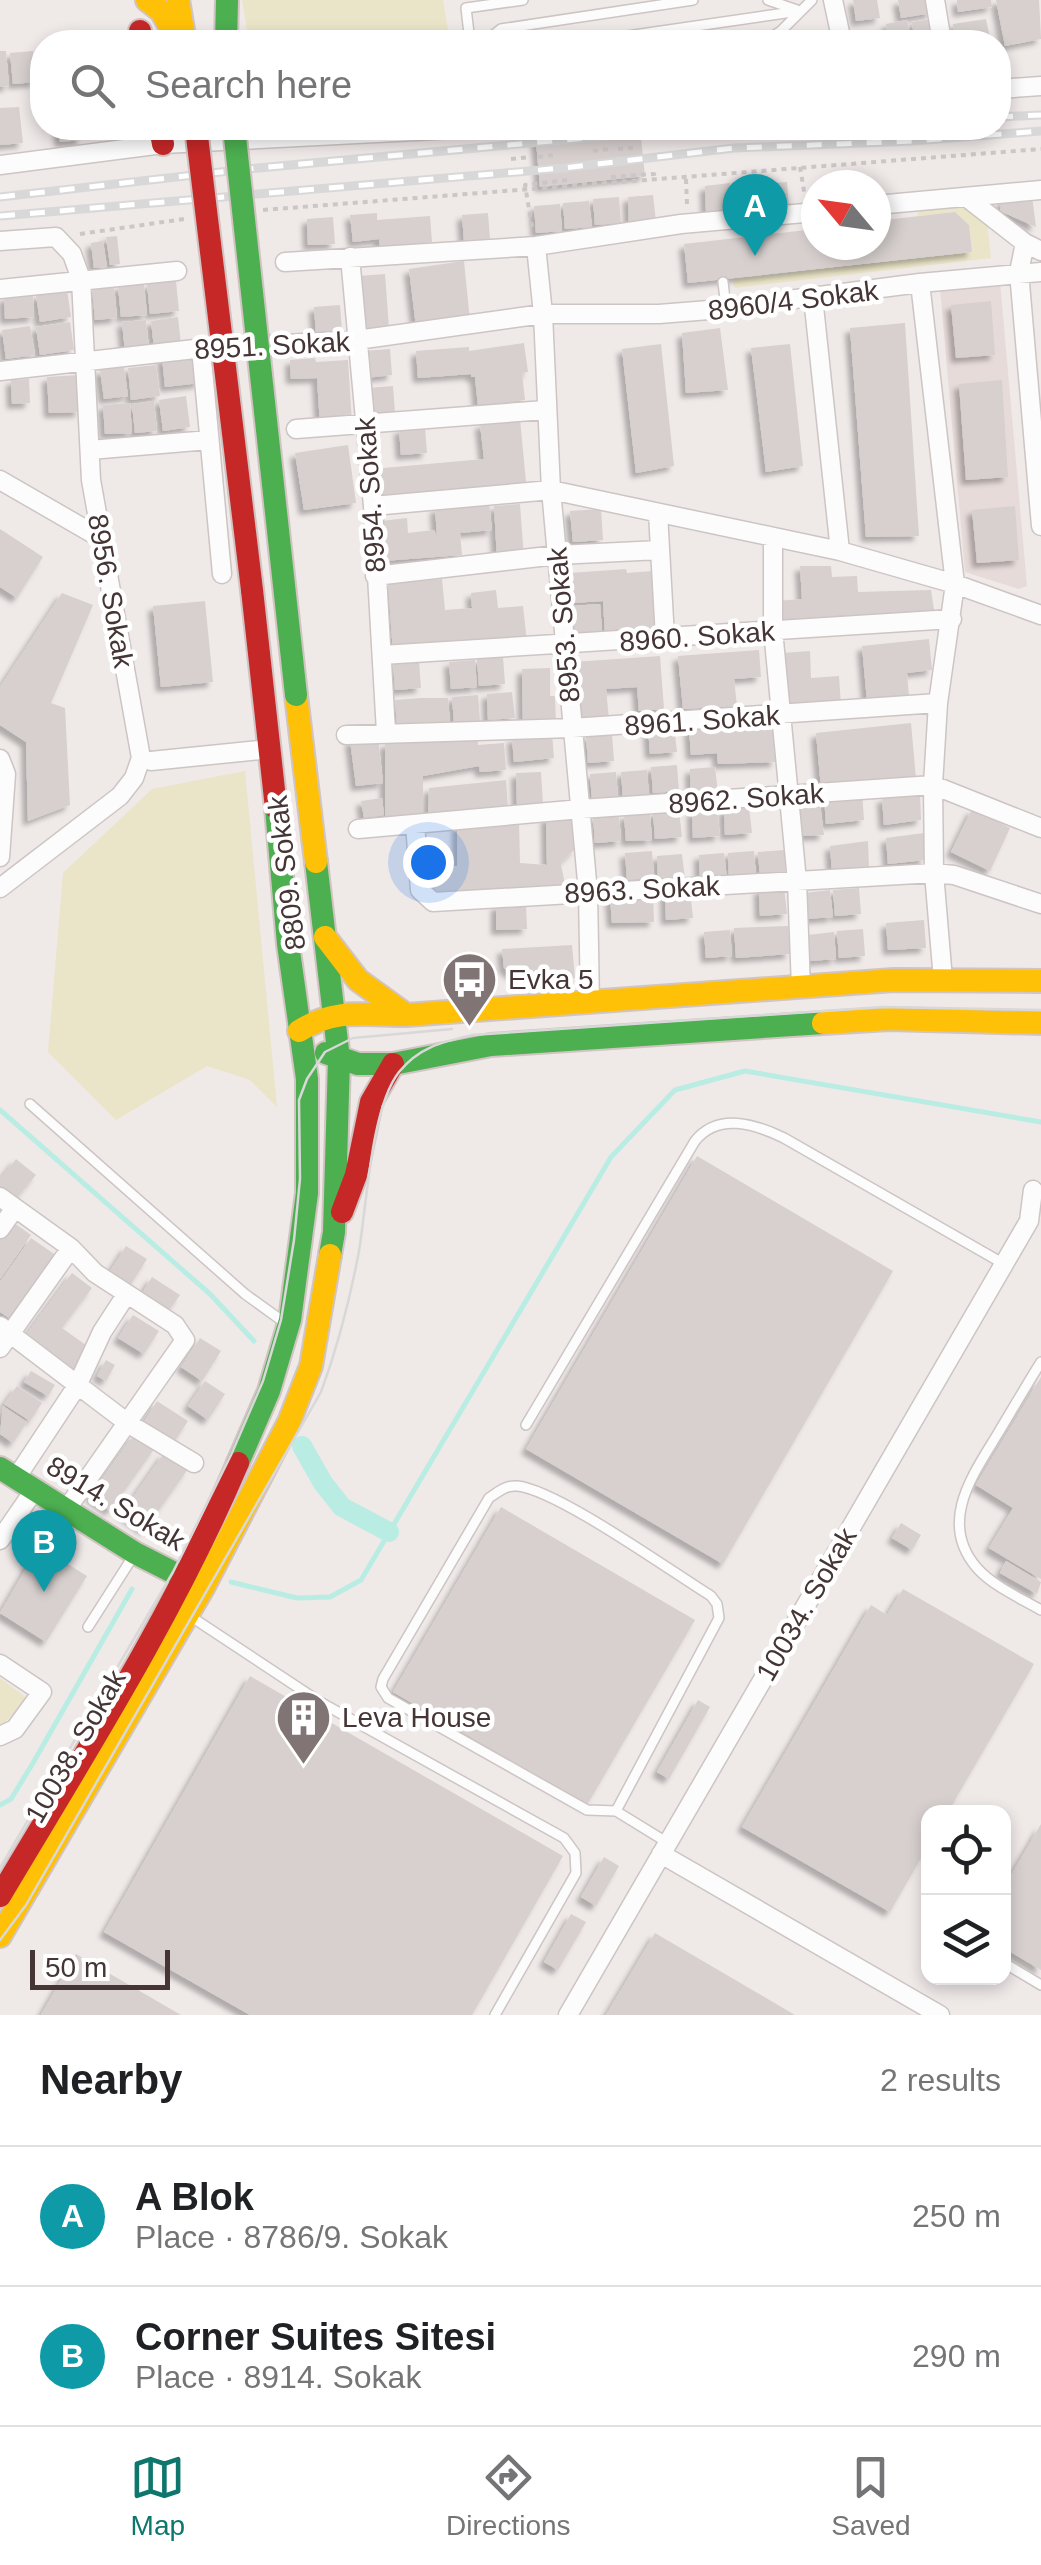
<!DOCTYPE html>
<html lang="en">
<head>
<meta charset="utf-8">
<style>
  :root { --surface:#fff; --page:#f2f2f2; --text:#202124; --muted:#757577; --line:#e0e0e0; --accent:#0f766e }
  body { margin:0; font-family:Helvetica,sans-serif; background:var(--page); color:var(--text) }
  .controls { position:absolute; right:30px; bottom:30px; display:grid; overflow:hidden; border-radius:20px; box-shadow:0 5px 15px #0003 }
  .controls button { width:90px; height:90px; display:grid; place-items:center; padding:0; border:0; border-bottom:2px solid var(--line); background:var(--surface); color:var(--text); font:50px sans-serif }
  .compass { position:absolute; left:801px; top:170px; width:90px; height:90px; border-radius:50%; background:var(--surface); box-shadow:0 5px 15px #0003; rotate:299deg }
  .scale { position:absolute; left:30px; bottom:25px; width:140px; box-sizing:border-box; padding-left:10px; border:5px solid #453535; border-top:0; font-size:28px; line-height:35px; white-space:nowrap; color:#453535; -webkit-text-stroke:8px #fff; paint-order:stroke }
  .you { position:absolute; left:428px; top:862px; width:35px; height:35px; margin:-25px; border:8px solid #fff; border-radius:50%; background:#1a73e8; box-shadow:0 0 0 15px #1a73e833 }
  .badge { display:grid; place-items:center; width:65px; height:65px; border-radius:50%; background:var(--accent); color:#fff; font-size:32px; font-weight:700 }
  .pin { position:absolute; translate:-50% -82px; filter:drop-shadow(0 2px 5px #0008) }
  .pin::after { content:''; position:absolute; top:52px; width:35px; height:30px; background:inherit; clip-path:polygon(0 0,100% 0,50% 100%) }
  .list { margin:0; padding:0; list-style:none }
  h2 { display:flex; justify-content:space-between; align-items:center; height:130px; margin:0; padding:0 40px; font-size:42px }
  h2 small { font-size:32px; font-weight:400; color:var(--muted) }
  .list li { display:grid; grid-template-columns:65px 1fr auto; gap:30px; align-items:center; box-sizing:border-box; height:140px; padding:0 40px; border-top:2px solid var(--line) }
  .list b { display:block; font-size:38px; white-space:nowrap }
  .list p { margin:0; font-size:32px; white-space:nowrap; color:var(--muted) }
  .list em { font-size:32px; font-style:normal; color:var(--muted) }
  .icon { flex:none; width:55px; height:55px; fill:none; stroke:currentColor; stroke-width:2; stroke-linecap:round; stroke-linejoin:round }
  .map { position:relative; flex:none; width:1041px; height:2015px; overflow:hidden }
  .search { position:absolute; background:var(--surface); box-shadow:0 5px 15px #0003; left:30px; right:30px; top:30px; height:110px; display:flex; align-items:center; gap:25px; box-sizing:border-box; padding:0 35px; border-radius:40px; color:var(--muted); font-size:38px }
  .sheet { height:410px; background:var(--surface) }
  nav { display:flex; justify-content:space-around; align-items:center; box-sizing:border-box; height:140px; border-top:2px solid var(--line); background:var(--surface); font-size:28px; color:var(--muted) }
  nav a { display:grid; justify-items:center; gap:5px }
  nav .on { color:var(--accent) }
  .map>svg:first-child { display:block }
  .residential { fill:#e7dbd9 }
  .green { fill:#eae4c8 }
  .lines { fill:none; stroke-linecap:round; stroke-linejoin:round }
  .stream { stroke:#b9ede4; stroke-width:5 }
  .canal { stroke:#b9ede4; stroke-width:20 }
  .building { fill:#d7d0cf; filter:url(#shadow) }
  .lane-casing { stroke:#ccc5c4; stroke-width:12 }
  .street-casing { stroke:#ccc5c4; stroke-width:21 }
  .fast-casing { stroke:#d1c4c2; stroke-width:26 }
  .slow-casing { stroke:#d1c4c2; stroke-width:26 }
  .jam-casing { stroke:#d1c4c2; stroke-width:26 }
  .path { stroke:#cdc6c6; stroke-width:4; stroke-dasharray:5 5; stroke-linecap:butt }
  .lane { stroke:#fdfcfc; stroke-width:9 }
  .street { stroke:#fdfcfc; stroke-width:18 }
  .fast { stroke:#4caf50; stroke-width:22 }
  .slow { stroke:#ffc107; stroke-width:22 }
  .jam { stroke:#c62828; stroke-width:22 }
  .tram { stroke:#d9d8d8; stroke-width:2.5 }
  .rail-casing { stroke:#d9d8d8; stroke-width:9 }
  .rail { stroke:#fff; stroke-width:5; stroke-dasharray:15; stroke-linecap:butt }
  .fast-bridge-casing { stroke:#d1c4c2; stroke-width:26; stroke-linecap:butt }
  .jam-bridge-casing { stroke:#d1c4c2; stroke-width:26; stroke-linecap:butt }
  .fast-bridge { stroke:#4caf50; stroke-width:22 }
  .jam-bridge { stroke:#c62828; stroke-width:22 }
  .labels { text-anchor:middle; stroke-width:9; stroke-linejoin:round; paint-order:stroke }
  .street-label { font-size:28px; fill:#453535; stroke:#fff }
  .poi-label { font-size:28px; fill:#453535; stroke:#fff; text-anchor:start }
</style>
</head>
<body>
<div class="map">
<svg width="1041" height="2015" viewBox="0 0 1041 2015">
  <defs>
    <filter id="shadow"><feDropShadow dx="-5" dy="5" stdDeviation="2.5" flood-color="#0004"/></filter>
  </defs>
  <rect width="100%" height="100%" fill="#efe9e8"/>
  <path class="residential" d="M1000,282L1027,586L1019,589L965,572L940,288Z"/>
  <path class="green" d="M242,0H443L450,42H249Z
    M956,202L987,222L991,258L735,288L732,279L972,252L969,225L955,212L918,216L917,207Z
    M245,771L277,1107L250,1080L207,1066L116,1120L48,1052L63,873L152,789Z
    M0,1678L28,1699L0,1727Z"/>
  <g class="lines">
    <path class="stream" d="M0,1110L210,1294L254,1341
      M231,1582L297,1598L330,1597L361,1580L611,1157L675,1090L745,1071L1041,1122
      M0,1805L11,1799L33,1763L132,1589"/>
    <path class="canal" d="M302,1446L323,1483L342,1507L389,1532"/>
  </g>
  <path class="building" d="M853,0H877L880,18L856,21Z
    M898,0H930L932,13L901,18Z
    M957,0H991L992,7L958,12Z
    M996,0H1039L1041,39L1005,46Z
    M932,19L934,34L914,37L912,22Z
    M986,19L991,42H956L953,24Z
    M907,20L911,42H889L886,24Z
    M0,51H6L9,86L0,87Z
    M33,51L36,82L13,84L10,53Z
    M19,107L23,143L0,145V108Z
    M58,128H81L82,140L60,142Z
    M640,128L645,176L540,187L535,129Z
    M868,175L869,185H843L842,177Z
    M787,182L789,209L763,211L761,184Z
    M730,183L733,211L706,212L705,186Z
    M759,192L760,209L734,211L733,194Z
    M653,195L656,222L629,224L628,197Z
    M1032,196L1036,227L1000,211L1002,200Z
    M619,197L621,223L595,225L593,199Z
    M589,201L592,227L565,229L563,203Z
    M560,204L562,231L536,233L534,206Z
    M955,212L969,225L972,252L688,283L684,244L816,229V245H876V221Z
    M377,213V220L430,216L432,242L380,247L379,239L353,242L350,215Z
    M488,213L490,239L464,241L462,215Z
    M333,217L335,244L308,245L307,219Z
    M117,236L120,264L110,265L106,237Z
    M103,241L107,267L94,268L91,243Z
    M464,261L470,321L416,327L409,269Z
    M385,274L389,328L363,329L359,276Z
    M176,281L179,311L150,314L147,284Z
    M144,283L147,315L121,317L118,286Z
    M114,285L117,318L95,320L92,288Z
    M67,290L71,317L40,322L36,295Z
    M33,295L34,317L5,319L4,297Z
    M991,301L995,355L956,358L951,305Z
    M340,305L342,332L316,334L314,307Z
    M178,317L181,345L154,348L151,321Z
    M146,320L149,349L125,352L122,322Z
    M70,322L74,350L40,355L36,327Z
    M905,323L919,536L866,537L850,328Z
    M30,326L35,355L6,359L2,330Z
    M720,328L728,390L686,393L682,333Z
    M524,343L528,372L522,373L525,400L478,406L475,377H471V374L418,378L416,351L469,347V351Z
    M661,344L674,466L636,473L622,349Z
    M790,344L803,466L766,472L751,348Z
    M390,349L392,375L366,378L364,351Z
    M197,354L200,383L165,387L162,357Z
    M315,358L316,362L348,360L352,423L320,425L317,378L291,379L290,360Z
    M156,365L160,396L131,400L128,368Z
    M124,367L128,396L104,399L100,370Z
    M79,375L80,412L49,413L47,377Z
    M29,379L30,403L12,404L11,380Z
    M1002,380L1008,477L966,480L959,384Z
    M393,386L395,413L369,415L367,388Z
    M186,396L190,427L163,431L159,400Z
    M154,401L157,431L135,433L132,404Z
    M130,403L132,433L105,434L103,405Z
    M520,419L526,482L374,496L372,469L484,459L480,424Z
    M425,427L427,453L401,455L399,429Z
    M348,445L356,503L304,510L295,453Z
    M489,503L492,530L460,533L462,555L383,561L381,521L407,518L408,533L434,530L437,536L435,508Z
    M520,504L524,558L497,559L494,506Z
    M1015,506L1019,560L977,563L972,510Z
    M601,509L603,540L573,542L570,511Z
    M0,529L43,557L17,598L0,587Z
    M800,566H831L832,577L857,576L858,592L931,590L934,610L778,627L776,601L802,599Z
    M626,569L627,573L653,571L657,630L605,634L603,601L572,603L570,573Z
    M442,579L445,610L472,608L471,593L496,590L498,608L523,606L527,642L393,653L388,584Z
    M62,593L93,605L51,703L65,708L70,805L28,821L26,742L0,725V687Z
    M205,601L213,682L161,687L153,606Z
    M600,604L602,632L575,634L573,606Z
    M929,639L932,670L907,673L909,697L867,701L862,646Z
    M759,650L761,677L734,679L737,706L683,709L678,656Z
    M810,651L811,678L839,676L841,706L786,709L783,653Z
    M660,656L664,709L639,711L637,687L606,689L609,719L578,721L574,662Z
    M503,657L505,684L479,686L477,659Z
    M475,660L477,687L451,689L449,662Z
    M419,661L421,688L395,690L393,663Z
    M550,668V696H555L556,724L523,725L522,669Z
    M512,692L515,718L488,720L487,694Z
    M478,695L480,721L454,723L452,697Z
    M421,698H448L450,724L397,727L395,700Z
    M774,717L776,762L718,764L717,753L691,755L689,728Z
    M911,723L916,779L821,788L816,733Z
    M674,726L677,752L650,754L648,728Z
    M552,734L554,758L514,762L512,738Z
    M612,734L614,761L588,763L586,736Z
    M378,737L383,783L356,786L350,740Z
    M478,740V745L504,743L506,770L480,772L479,766L423,776V817L385,818V743Z
    M677,765L679,791L653,793L651,767Z
    M715,767L718,793L691,795L690,769Z
    M647,770L649,797L623,799L621,772Z
    M541,772L543,804L517,805L516,773Z
    M616,772L618,799L592,801L590,774Z
    M506,780L508,807L428,814L429,788Z
    M862,793L864,820L826,824L824,797Z
    M920,794L921,820L884,825L882,798Z
    M819,797L824,835L797,836L793,799Z
    M382,798L384,815L364,818L361,801Z
    M749,807L752,833L725,835L724,809Z
    M717,809L720,836L693,838L692,811Z
    M972,809L1010,828L990,871L951,852Z
    M679,810L682,837L655,839L653,812Z
    M650,813L652,840L626,841L624,815Z
    M574,815L575,849L558,865H561L566,889L435,895L434,868L457,866V824L519,821L520,863L547,865L546,817Z
    M619,815L621,841L595,843L593,817Z
    M924,833L925,860L888,864L886,838Z
    M868,841L869,868L832,872L830,846Z
    M784,850L786,877L760,878L758,852Z
    M652,851L654,878L627,880L625,853Z
    M754,851L756,878L729,879L728,853Z
    M724,853L727,879L700,881L699,855Z
    M682,854L685,880L658,882L657,856Z
    M784,887L787,914L760,916L759,889Z
    M859,888L861,914L835,916L833,890Z
    M830,890L833,917L806,919L804,893Z
    M690,891L693,918L666,920L665,893Z
    M653,894L654,922L612,923L610,897Z
    M526,904L527,929L496,930V905Z
    M924,920L926,948L888,950L886,923Z
    M788,926L790,954L736,958L734,928Z
    M863,929L865,956L839,958L837,931Z
    M730,930L732,956L706,958L704,932Z
    M834,932L836,959L810,961L808,935Z
    M572,945L575,978L521,982L504,968L502,949Z
    M697,1156L893,1271L723,1564L526,1449Z
    M16,1159L36,1175L16,1199L0,1186V1179Z
    M10,1220L31,1235L0,1279V1233Z
    M31,1238L57,1256L12,1320L0,1312V1282Z
    M126,1246L147,1259L128,1289L107,1276Z
    M72,1273L92,1288L62,1328L90,1348L71,1374L23,1339Z
    M152,1277L180,1295L168,1312L141,1295Z
    M133,1315L159,1331L144,1354L118,1338Z
    M200,1338L221,1351L202,1381L181,1367Z
    M106,1360L115,1365L106,1381L97,1376Z
    M31,1371L55,1385L48,1396L24,1382Z
    M1041,1377V1579L989,1548L1013,1508L976,1485Z
    M205,1381L225,1394L208,1420L188,1406Z
    M17,1386L42,1403L30,1421L4,1404Z
    M157,1401L188,1421L172,1445L142,1425Z
    M3,1406L27,1422L13,1443L0,1434Z
    M135,1434L155,1448L110,1511L90,1496Z
    M164,1453L188,1469L145,1530L122,1513Z
    M501,1507L695,1620L587,1805L393,1692Z
    M901,1523L921,1535L912,1550L892,1538Z
    M39,1546L87,1576L46,1642L0,1613Z
    M1006,1561L1041,1582L1037,1594L1000,1573Z
    M903,1589L1034,1664L948,1812H928V1846L890,1912L742,1827L871,1605L887,1615Z
    M250,1676L563,1856L472,2015H250L104,1932Z
    M698,1700L710,1707L669,1779L657,1772Z
    M1041,1824V1970L1004,1948V1887Z
    M604,1857L619,1866L596,1906L581,1897Z
    M571,1914L586,1922L558,1970L544,1962Z
    M655,1933L795,2015H606Z
    M76,1954L181,2015H41Z"/>
  <g class="lines">
    <defs>
      <path id="lane" d="M768,0L797,10
        M501,29L524,42
        M470,42L466,8L523,0
        M485,42L501,29L693,0
        M586,42L799,11
        M764,42L781,31L812,0
        M723,282L726,308
        M30,1104L245,1294L281,1320H287
        M1041,1362C1026,1386 1012,1410 997,1435C972,1476 938,1523 977,1568C993,1586 1020,1598 1041,1610
        M526,1425L695,1141C718,1112 755,1124 784,1138L1004,1264
        M190,1616L320,1702L564,1838L575,1853L576,1873L495,2015
        M88,1627L134,1555
        M616,1811L719,1618L717,1604L711,1596C672,1572 556,1489 517,1486C506,1485 498,1492 489,1498L383,1679L381,1687L388,1698L587,1810L616,1811L668,1843
        M1004,1963L1041,1985"/>
      <path id="street" d="M833,0L842,42
        M935,0L942,42
        M998,89L1041,86
        M0,165L163,144L475,128
        M966,197L1025,243L1041,251
        M876,205L1041,190
        M0,241L56,237L72,254L81,279L91,480L141,758L134,778L120,796L0,888
        M1025,243L1019,272L1041,526
        M536,246L543,314L551,490L588,892L590,1003
        M350,257L373,506L386,732
        M285,262L536,246L681,224L816,212
        M0,289L177,271
        M813,297L840,551
        M201,348L222,574
        M0,371L195,349L357,340L543,314H659L709,310L920,283L1041,272
        M296,429L545,410
        M90,450L209,440
        M0,480L102,539
        M373,506L551,490L840,551L955,584L1041,615
        M658,513L665,638
        M773,538V630L797,881L801,988
        M375,576L557,555L660,550
        M382,655L952,619
        M346,735L572,728L938,703
        M141,758L151,761L270,749
        M0,759L6,774L0,857
        M415,824L420,890L433,902L934,873L954,875L1041,904
        M358,829L581,809L933,785L938,703L955,584L920,283
        M943,980L934,873L933,785L1041,828
        M0,1197L71,1248L95,1273L175,1325L185,1340L66,1510
        M0,1229L15,1208
        M0,1326L129,1424L194,1463
        M0,1348L71,1248
        M16,1478L77,1386L102,1332L126,1295
        M0,1540L35,1489
        M0,1664L42,1692L15,1729L0,1736
        M661,1854L940,2015
        M568,2015L1029,1221L1033,1190"/>
      <path id="fast" d="M226,42L227,0
        M316,862L339,1059L334,1232L330,1255
        M326,1053L358,1064H393L491,1045L823,1023
        M238,1463L269,1391L290,1320L307,1193V1079L288,944L276,808
        M0,1468L135,1553L194,1583"/>
      <path id="slow" d="M147,0L161,11L179,42
        M178,0L185,42
        M296,695L316,862
        M325,937L358,980L402,1012
        M823,1023L889,1019L1041,1023
        M299,1031C334,1008 366,1015 406,1015L894,980L1041,981
        M0,1936L203,1588L289,1422L311,1366L330,1255"/>
      <path id="jam" d="M140,31L142,42
        M160,128L163,144
        M252,590L276,808
        M342,1212L356,1175L371,1102L393,1064
        M0,1896C84,1755 174,1614 238,1463"/>
    </defs>
    <use href="#lane" class="lane-casing"/>
    <use href="#street" class="street-casing"/>
    <use href="#fast" class="fast-casing"/>
    <use href="#slow" class="slow-casing"/>
    <use href="#jam" class="jam-casing"/>
    <path class="path" d="M529,128L530,133L566,129
      M618,149L635,148
      M593,151L610,149
      M538,157L555,155
      M511,159L531,157
      M800,167L805,197
      M611,177L654,174L655,179
      M686,179L687,204
      M263,210L1041,149
      M532,227L525,185L567,180
      M80,234L184,219"/>
    <use href="#lane" class="lane"/>
    <use href="#street" class="street"/>
    <use href="#fast" class="fast"/>
    <use href="#slow" class="slow"/>
    <use href="#jam" class="jam"/>
    <path class="tram" d="M0,1868L173,1572L231,1455L263,1381L281,1320L294,1240L300,1179L299,1100L307,1079L325,1052L353,1038L452,1029
      M0,1940L26,1905L321,1392C338,1346 350,1299 359,1251C367,1203 371,1108 399,1072C419,1047 442,1042 472,1035L883,1007L1041,1010"/>
    <defs>
      <path id="rail" d="M998,117L1041,115
        M0,197L247,169L694,128
        M0,216L563,168L734,148L913,141L1041,131"/>
    </defs>
    <use href="#rail" class="rail-casing"/>
    <use href="#rail" class="rail"/>
    <defs>
      <path id="fast-bridge" d="M234,128L296,695"/>
      <path id="jam-bridge" d="M196,128L252,590"/>
    </defs>
    <use href="#fast-bridge" class="fast-bridge-casing"/>
    <use href="#jam-bridge" class="jam-bridge-casing"/>
    <use href="#fast-bridge" class="fast-bridge"/>
    <use href="#jam-bridge" class="jam-bridge"/>
  </g>
  <defs>
    <symbol id="bus-pin" viewBox="-11 -11 22 30"><path d="M0 17L-7.5 6A9.5 9.5 0 1 1 7.5 6Z" fill="#807474" stroke="#fff"/><path d="M-5-6H5V4H4V6H2V4H-2V6H-4V4H-5ZM-3.5-4V0h7V-4ZM-3.5 1.2v1.5H-2V1.2ZM2 1.2v1.5H3.5V1.2Z" fill="#fff"/></symbol>
    <symbol id="building-pin" viewBox="-11 -11 22 30"><path d="M0 17L-7.5 6A9.5 9.5 0 1 1 7.5 6Z" fill="#807474" stroke="#fff"/><path d="M-4-6H4V6H1V3H-1V6H-4ZM-2.5-4.3h1.7v1.8h-1.7ZM.8-4.3h1.7v1.8H.8ZM-2.5-1h1.7V.8h-1.7ZM.8-1h1.7V.8H.8Z" fill="#fff"/></symbol>
  </defs>
  <g fill-rule="evenodd">
    <use href="#bus-pin" x="438" y="948" width="63" height="86"/>
    <use href="#building-pin" x="272" y="1686" width="63" height="86"/>
  </g>
  <g class="labels">
    <g class="street-label">
      <text transform="translate(793 300) rotate(-7)" y="10">8960/4 Sokak</text>
      <text transform="translate(272 345) rotate(-3)" y="10">8951. Sokak</text>
      <text transform="translate(370 495) rotate(-94)" y="10">8954. Sokak</text>
      <text transform="translate(111 591) rotate(80)" y="10">8956. Sokak</text>
      <text transform="translate(563 625) rotate(-95)" y="10">8953. Sokak</text>
      <text transform="translate(697 636) rotate(-4)" y="10">8960. Sokak</text>
      <text transform="translate(702 720) rotate(-4)" y="10">8961. Sokak</text>
      <text transform="translate(746 798) rotate(-4)" y="10">8962. Sokak</text>
      <text transform="translate(286 873) rotate(-97)" y="10">8809. Sokak</text>
      <text transform="translate(642 889) rotate(-3)" y="10">8963. Sokak</text>
      <text transform="translate(116 1503) rotate(31)" y="10">8914. Sokak</text>
      <text transform="translate(806 1604) rotate(-60)" y="10">10034. Sokak</text>
      <text transform="translate(75 1746) rotate(-60)" y="10">10038. Sokak</text>
    </g>
    <g class="poi-label">
      <text x="508" y="989">Evka 5</text>
      <text x="342" y="1727">Leva House</text>
    </g>
  </g>
</svg>
<div class="controls">
<button><svg class="icon" aria-label="locate" viewBox="0 0 24 24"><circle cx="12" cy="12" r="6"/><path d="M12 2v4M12 18v4M2 12h4M18 12h4"/></svg></button>
<button><svg class="icon" aria-label="layers" viewBox="0 0 24 24"><path d="M12 4l9 5-9 5-9-5zM3 14l9 5 9-5"/></svg></button>
</div>
<svg class="compass" viewBox="-18 -18 36 36"><path d="M0-13l5 13h-10z" fill="#e53935"/><path d="M0 13l5-13h-10z" fill="#757577"/></svg>
<div class="scale">50 m</div>
<div class="you"></div>
<div class="pin badge" style="left:755px;top:256px;background:#0f9aa8">A</div>
<div class="pin badge" style="left:44px;top:1592px;background:#0f9aa8">B</div>
<div class="search"><svg class="icon" aria-label="search" viewBox="0 0 24 24"><circle cx="10" cy="10" r="6"/><path d="M15 15l6 6"/></svg>Search here</div>
</div>
<section class="sheet">
<h2>Nearby<small>2 results</small></h2>
<ul class="list">
<li><span class="badge" style="background:#0f9aa8">A</span><div><b>A Blok</b><p>Place · 8786/9. Sokak</p></div><em>250 m</em></li>
<li><span class="badge" style="background:#0f9aa8">B</span><div><b>Corner Suites Sitesi</b><p>Place · 8914. Sokak</p></div><em>290 m</em></li>
</ul>
</section>
<nav>
<a class="on"><svg class="icon" aria-label="map" viewBox="0 0 24 24"><path d="M3 6l6-2 6 2 6-2v14l-6 2-6-2-6 2zM9 4v14M15 6v14"/></svg>Map</a>
<a><svg class="icon" aria-label="directions" viewBox="0 0 24 24"><path d="M12 3l9 9-9 9-9-9zM9 14v-3h6M13 9l2 2-2 2"/></svg>Directions</a>
<a><svg class="icon" aria-label="saved" viewBox="0 0 24 24"><path d="M7 4h10v16l-5-4-5 4z"/></svg>Saved</a>
</nav>
</body>
</html>
